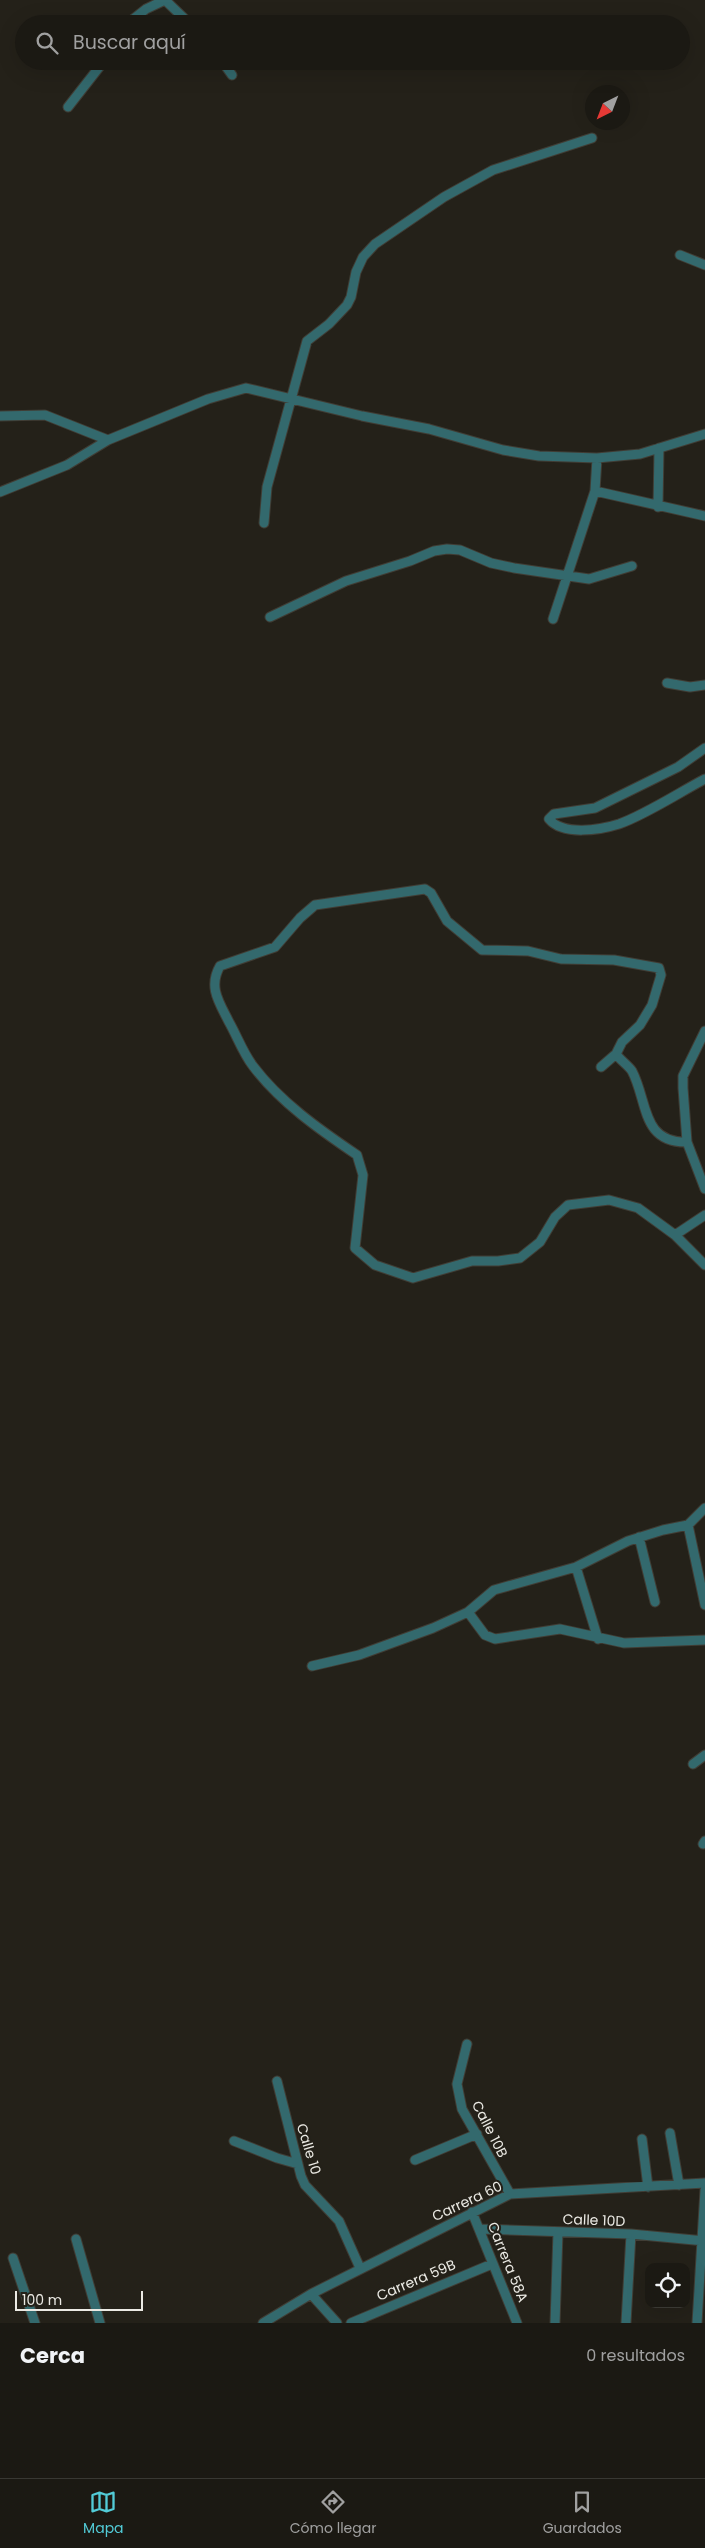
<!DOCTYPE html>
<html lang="es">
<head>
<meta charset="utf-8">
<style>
  :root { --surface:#1b1913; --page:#24221c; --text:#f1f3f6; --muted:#a0a0a0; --line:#393833; --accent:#52cbd7 }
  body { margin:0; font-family:Poppins,sans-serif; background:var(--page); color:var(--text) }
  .controls { position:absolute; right:15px; bottom:15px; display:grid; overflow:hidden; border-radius:10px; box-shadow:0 5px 20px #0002 }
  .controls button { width:45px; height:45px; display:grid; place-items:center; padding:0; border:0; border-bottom:1px solid var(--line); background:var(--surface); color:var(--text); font:25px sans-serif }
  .compass { position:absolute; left:585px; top:85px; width:45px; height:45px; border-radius:50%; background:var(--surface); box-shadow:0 5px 20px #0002; rotate:222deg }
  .scale { position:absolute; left:15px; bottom:12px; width:128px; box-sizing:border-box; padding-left:5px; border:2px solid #ebeae4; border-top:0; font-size:14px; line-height:18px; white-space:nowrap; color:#ebeae4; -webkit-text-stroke:4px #242119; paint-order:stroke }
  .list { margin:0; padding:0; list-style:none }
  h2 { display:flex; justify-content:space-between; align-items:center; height:65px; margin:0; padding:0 20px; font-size:21px }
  h2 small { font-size:16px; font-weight:400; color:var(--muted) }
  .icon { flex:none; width:28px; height:28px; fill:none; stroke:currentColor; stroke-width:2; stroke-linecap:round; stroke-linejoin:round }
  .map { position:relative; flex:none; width:705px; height:2323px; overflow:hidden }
  .search { position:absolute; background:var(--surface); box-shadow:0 5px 20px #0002; left:15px; right:15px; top:15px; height:55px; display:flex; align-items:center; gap:12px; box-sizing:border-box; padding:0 18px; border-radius:28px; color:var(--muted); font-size:19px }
  .sheet { height:155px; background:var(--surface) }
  nav { display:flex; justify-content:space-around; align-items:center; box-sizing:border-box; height:70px; border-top:1px solid var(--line); background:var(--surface); font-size:14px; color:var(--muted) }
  nav a { display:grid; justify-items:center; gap:2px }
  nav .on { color:var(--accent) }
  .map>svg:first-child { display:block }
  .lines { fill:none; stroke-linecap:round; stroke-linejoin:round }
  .minor-casing { stroke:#403d35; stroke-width:11 }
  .minor { stroke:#33696d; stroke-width:9 }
  .labels { text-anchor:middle; stroke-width:4; stroke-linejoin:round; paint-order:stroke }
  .street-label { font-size:14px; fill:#ebeae4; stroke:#242119 }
</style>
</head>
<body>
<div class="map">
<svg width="705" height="2323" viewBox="0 0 705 2323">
  <rect width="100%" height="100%" fill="#242119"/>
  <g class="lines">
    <defs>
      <path id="minor" d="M165,0L190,24
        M127,24L146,9L165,0
        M222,61L232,75
        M68,107L104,61
        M680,255L705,265
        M0,416L45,415L108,440
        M595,491L705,516
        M0,492L67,465L108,440L208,399L246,388L362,416L429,429L503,450L539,456L597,458L640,454L705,434
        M658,507L659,448
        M264,523L267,487L307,341L329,324L347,305L351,297L356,272L363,257L375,244L444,197L493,170L592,138
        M270,617L346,581L410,561L434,551L447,549L460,550L491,563L514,568L589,579L632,566
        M553,619L595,491L597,458
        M667,683L690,687L705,685
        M705,748L678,767L595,808L554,814L549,819C563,836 600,830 619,824C645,815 680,792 705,779
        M705,1031L683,1076V1088L687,1142L705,1189
        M616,1054C620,1060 628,1065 632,1071C648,1101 641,1143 687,1142
        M601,1067L616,1054L622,1042L640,1025L652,1005L661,975L659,968L614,960L561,959L528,951L482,950L447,921L431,893L425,889L315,905L300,918L275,947L220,966C208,987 219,1002 229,1022C237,1036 243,1053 253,1066C280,1102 320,1130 357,1155L363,1175L355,1248L375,1265L413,1278L472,1261H498L520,1258L540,1242L555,1217L568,1205L609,1200L638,1208L675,1235L705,1265
        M675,1235L705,1215
        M688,1525L705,1605
        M639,1537L655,1602
        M576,1567L598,1639
        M468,1612L485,1635L495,1639L560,1629L624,1643L705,1640
        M312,1666L359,1655L433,1628L468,1612L494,1590L576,1567L628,1541L663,1530L688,1525L705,1508
        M693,1764L705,1755
        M703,1844L705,1841
        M467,2044L457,2084L462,2109L510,2194
        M277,2081L301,2176L305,2185L339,2221L360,2268
        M670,2133L679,2185
        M642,2139L648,2187
        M234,2141L277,2158L298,2164
        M415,2160L477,2134
        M472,2212L517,2323
        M481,2229L631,2234L705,2241
        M76,2239L100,2323
        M13,2258L35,2323
        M311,2294L337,2323
        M263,2323L311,2294L510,2194L705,2183
        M351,2323L492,2264
        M555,2323L558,2232
        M626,2323L631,2234
        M697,2323L705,2190"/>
    </defs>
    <use href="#minor" class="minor-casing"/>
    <use href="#minor" class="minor"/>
  </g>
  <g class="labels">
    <g class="street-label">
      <text transform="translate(490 2129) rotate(63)" y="5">Calle 10B</text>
      <text transform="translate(309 2149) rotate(73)" y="5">Calle 10</text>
      <text transform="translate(467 2201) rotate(-25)" y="5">Carrera 60</text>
      <text transform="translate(594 2220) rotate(2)" y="5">Calle 10D</text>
      <text transform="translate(508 2262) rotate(68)" y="5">Carrera 58A</text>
      <text transform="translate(416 2280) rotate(-23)" y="5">Carrera 59B</text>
    </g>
  </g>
</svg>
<div class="controls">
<button><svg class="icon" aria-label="locate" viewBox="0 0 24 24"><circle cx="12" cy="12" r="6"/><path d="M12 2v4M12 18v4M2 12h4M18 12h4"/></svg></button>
</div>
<svg class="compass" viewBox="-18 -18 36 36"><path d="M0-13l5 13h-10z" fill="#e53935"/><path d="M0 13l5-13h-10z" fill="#a0a0a0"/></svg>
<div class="scale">100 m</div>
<div class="search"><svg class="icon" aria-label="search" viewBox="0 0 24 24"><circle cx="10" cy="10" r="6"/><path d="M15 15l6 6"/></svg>Buscar aquí</div>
</div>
<section class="sheet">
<h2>Cerca<small>0 resultados</small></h2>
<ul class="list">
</ul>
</section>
<nav>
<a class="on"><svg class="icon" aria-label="map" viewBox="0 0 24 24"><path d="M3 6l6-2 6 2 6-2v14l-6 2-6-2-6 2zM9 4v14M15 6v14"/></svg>Mapa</a>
<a><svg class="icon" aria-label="directions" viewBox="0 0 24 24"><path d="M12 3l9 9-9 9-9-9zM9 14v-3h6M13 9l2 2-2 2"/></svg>Cómo llegar</a>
<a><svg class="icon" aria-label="saved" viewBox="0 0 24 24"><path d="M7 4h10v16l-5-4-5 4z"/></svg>Guardados</a>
</nav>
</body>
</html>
